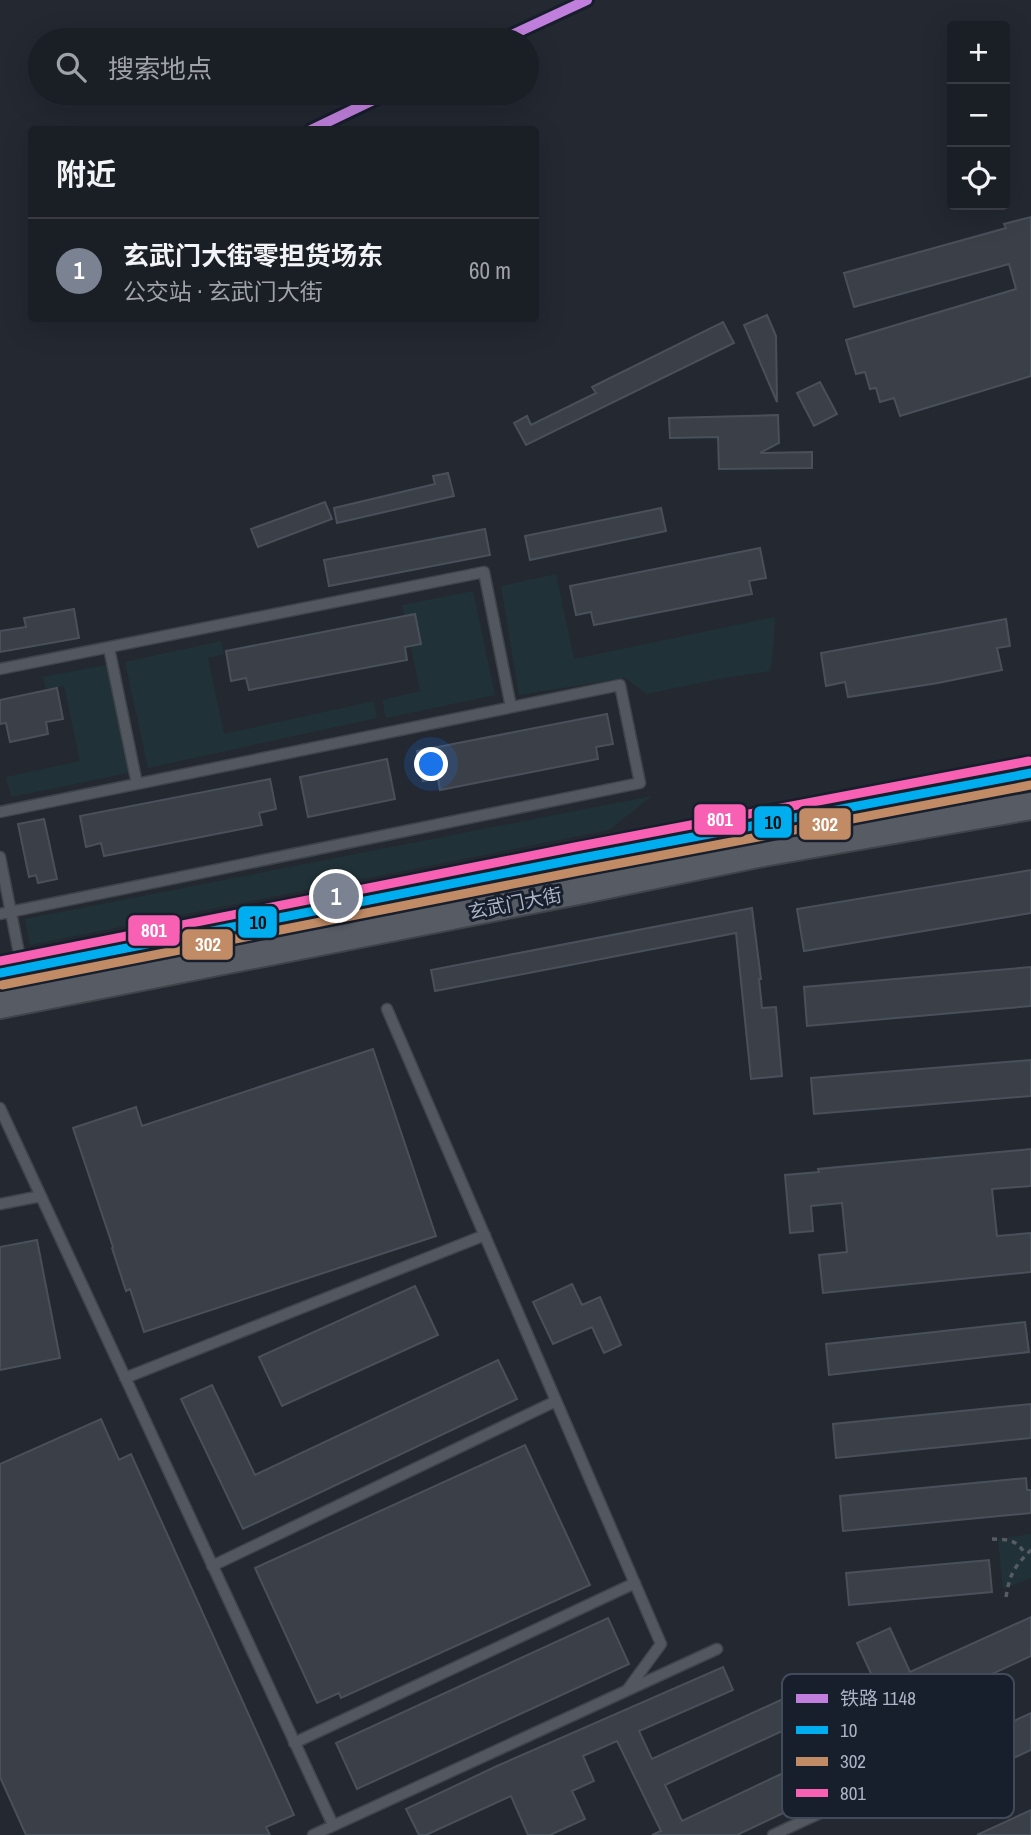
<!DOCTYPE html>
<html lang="zh">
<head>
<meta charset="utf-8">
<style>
  :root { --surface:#1a1e25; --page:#272b32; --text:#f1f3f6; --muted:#9fa2a7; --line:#383c42; --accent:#7b8291 }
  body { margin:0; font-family:"Archivo Narrow","Noto Sans SC",sans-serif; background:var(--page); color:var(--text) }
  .controls { position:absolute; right:21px; top:21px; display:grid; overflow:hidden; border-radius:7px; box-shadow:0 7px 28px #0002 }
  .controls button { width:63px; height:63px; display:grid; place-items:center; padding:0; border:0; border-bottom:2px solid var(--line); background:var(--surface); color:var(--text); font:35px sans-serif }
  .you { position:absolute; left:432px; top:765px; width:24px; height:24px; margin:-18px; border:5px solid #fff; border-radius:50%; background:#1a73e8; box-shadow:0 0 0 10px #1a73e833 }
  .badge { display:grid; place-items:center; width:46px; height:46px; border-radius:50%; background:var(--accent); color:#fff; font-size:23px; font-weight:700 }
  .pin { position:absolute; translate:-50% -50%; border:4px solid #fff; box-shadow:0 2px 7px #0006 }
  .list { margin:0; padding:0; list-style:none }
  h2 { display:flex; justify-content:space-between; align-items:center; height:91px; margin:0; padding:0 28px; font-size:30px }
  h2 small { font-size:23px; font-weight:400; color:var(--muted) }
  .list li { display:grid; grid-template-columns:46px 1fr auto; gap:21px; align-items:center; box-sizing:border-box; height:105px; padding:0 28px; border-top:2px solid var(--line) }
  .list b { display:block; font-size:26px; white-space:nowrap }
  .list p { margin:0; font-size:23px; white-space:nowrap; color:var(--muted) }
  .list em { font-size:23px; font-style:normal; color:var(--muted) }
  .icon { flex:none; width:38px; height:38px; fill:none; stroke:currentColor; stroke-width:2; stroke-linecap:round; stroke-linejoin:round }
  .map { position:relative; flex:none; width:1031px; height:1835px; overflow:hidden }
  .search { position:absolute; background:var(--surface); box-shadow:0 7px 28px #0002; left:28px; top:28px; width:511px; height:77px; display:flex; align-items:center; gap:18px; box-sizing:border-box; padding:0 24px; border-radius:38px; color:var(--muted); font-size:26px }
  .panel { position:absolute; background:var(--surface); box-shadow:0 7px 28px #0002; left:28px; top:126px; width:511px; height:196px; border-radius:7px }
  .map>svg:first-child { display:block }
  .green { fill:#203237 }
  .building { fill:#3b3f48; stroke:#4a505a; stroke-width:2 }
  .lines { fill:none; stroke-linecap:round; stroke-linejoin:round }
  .lane-casing { stroke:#3f434a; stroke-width:13 }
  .secondary-casing { stroke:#3f434a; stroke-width:30 }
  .path { stroke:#565b64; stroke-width:3.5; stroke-dasharray:5 5; stroke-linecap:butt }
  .lane { stroke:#525760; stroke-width:10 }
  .secondary { stroke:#575b64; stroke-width:26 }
  .bus-1-casing { stroke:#171e2c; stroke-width:14 }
  .bus-2-casing { stroke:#171e2c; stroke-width:14 }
  .bus-3-casing { stroke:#171e2c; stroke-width:14 }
  .bus-1 { stroke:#00aeef; stroke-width:9 }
  .bus-2 { stroke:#c18c65; stroke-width:9 }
  .bus-3 { stroke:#f860b3; stroke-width:9 }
  .rail-1-casing { stroke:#171e2c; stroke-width:16 }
  .rail-1 { stroke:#c07fdc; stroke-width:10 }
  .labels { text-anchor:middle; stroke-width:6; stroke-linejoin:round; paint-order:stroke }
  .street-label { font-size:19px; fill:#abb3c5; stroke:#171e2c }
  .key { fill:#171e2c; stroke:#434b5a; stroke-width:2 }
  .key-label { font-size:19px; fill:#abb3c5 }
  .line-badge { stroke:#171e2c; stroke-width:2.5 }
  .badge-label { font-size:19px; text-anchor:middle; font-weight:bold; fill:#fff }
  .pale-badge-label { font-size:19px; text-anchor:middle; font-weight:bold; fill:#111 }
</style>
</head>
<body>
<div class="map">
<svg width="1031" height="1835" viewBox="0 0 1031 1835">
  <rect width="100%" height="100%" fill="#232831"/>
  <path class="green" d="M556,574L574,659L775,617L774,642L770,671L718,679L647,694L625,678L519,695L501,586Z
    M473,591L495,695L386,718L382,700L420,691L402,605Z
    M221,641L224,654L208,658L224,734L374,701L377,718L148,768L125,662Z
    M106,665L128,773L11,797L6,777L80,761L64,686L46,689L43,677Z
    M652,796L609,830L30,945L25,919Z
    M1031,1534V1578L1003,1589L998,1539Z"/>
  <path class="building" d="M1031,217V376L900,416L894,398L880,402L876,388L870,389L865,372L856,374L846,340L1016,289L1009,264L854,307L844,273L1006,228L1004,224Z
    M767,315L776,336L777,402L744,325Z
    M723,322L734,343L526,445L514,423L527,416L531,425L596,393L592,387Z
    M820,382L837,414L814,426L797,393Z
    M778,415L779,443L760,453L812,452V468L719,469L718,437L670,438L669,418Z
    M448,473L454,496L337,523L334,508L435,484L433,476Z
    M325,502L332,519L258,547L251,529Z
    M661,508L666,531L530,560L525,536Z
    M485,529L490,555L329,586L324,560Z
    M760,548L766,578L749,581L752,594L594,625L591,612L576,615L570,586Z
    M74,609L79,638L0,652V631L26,627L24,618Z
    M415,614L421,644L405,647L407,660L249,690L246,678L231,681L226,651Z
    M1006,619L1010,646L997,648L1002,670L938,683L848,697L845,682L826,686L821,653Z
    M57,688L63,719L46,722L48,734L10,742L6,723L0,724V700Z
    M607,714L613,744L596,747L598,759L440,790L438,778L423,781L417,751Z
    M387,759L395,799L308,817L300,777Z
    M270,779L276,809L259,813L262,825L104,856L101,843L86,847L80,816Z
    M44,819L57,879L38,883L36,875L29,877L18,824Z
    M1031,870V913L804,951L797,909Z
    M752,908L761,979H759L762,1008L776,1007L782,1076L751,1079L736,933L435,991L431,970Z
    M1031,967V1006L807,1026L804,987Z
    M373,1049L436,1236L144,1332L130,1289L126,1291L112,1248L113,1247L73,1128L136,1107L142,1126Z
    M1031,1060V1096L814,1114L811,1078Z
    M1031,1149V1186L992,1189L997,1236L1031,1233V1272L823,1293L819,1255L847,1252L842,1203L811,1206L813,1231L790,1233L785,1175L819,1172L818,1169Z
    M37,1240L60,1358L0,1370V1247Z
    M572,1284L582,1305L600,1297L621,1345L604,1353L592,1327L553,1344L533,1302Z
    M415,1286L438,1335L282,1406L259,1357Z
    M1025,1322L1029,1352L829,1375L826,1344Z
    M498,1360L517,1399L243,1529L181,1399L212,1385L255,1475Z
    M1031,1404V1438L836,1458L833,1424Z
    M101,1419L119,1460L131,1454L294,1815L266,1827L270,1835H26L0,1777V1464Z
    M525,1445L590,1585L341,1698L339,1693L317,1703L255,1568Z
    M1026,1478L1027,1490H1031V1513L843,1531L840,1496Z
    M989,1560L992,1592L849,1605L846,1573Z
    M1031,1617V1656L925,1705L947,1752L1031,1713V1750L961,1782L970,1802L937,1818L857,1643L890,1628L910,1672Z
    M608,1618L629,1664L357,1789L336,1743Z
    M723,1667L733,1690L639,1731L652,1759L820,1682L832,1708L665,1785L682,1821L821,1755L836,1788L737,1835H652L661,1831L617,1741L583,1756L594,1781L572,1791L585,1819L550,1835H528L511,1796L426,1835H419L406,1809L497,1766Z
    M1031,1810V1835H977Z"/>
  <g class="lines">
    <defs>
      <path id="lane" d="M109,648L137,784
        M0,669L484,572L511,707
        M0,812L620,685L640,783L0,914
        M0,857L28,999
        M387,1009L661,1644L628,1689
        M0,1108L333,1825
        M0,1204L41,1196
        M125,1378L485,1235
        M212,1566L556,1401
        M294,1743L635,1583
        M313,1835L717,1649
        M773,1835L835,1806"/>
      <path id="secondary" d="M0,973L577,859L1031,773
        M0,1005L583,890L763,853L1031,806"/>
    </defs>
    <use href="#lane" class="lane-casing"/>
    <use href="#secondary" class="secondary-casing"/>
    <path class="path" d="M992,1539C1010,1540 1016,1539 1026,1555
      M1006,1597C1010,1573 1014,1567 1031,1550"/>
    <use href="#lane" class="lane"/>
    <use href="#secondary" class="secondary"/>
    <defs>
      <path id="bus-1" d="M0,973L577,859L1031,773"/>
      <path id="bus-2" d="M2,985L579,871L1031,785"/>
      <path id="bus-3" d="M0,961L575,847L1029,761"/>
    </defs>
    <use href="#bus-1" class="bus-1-casing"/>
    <use href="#bus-2" class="bus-2-casing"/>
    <use href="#bus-3" class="bus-3-casing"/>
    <use href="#bus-1" class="bus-1"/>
    <use href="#bus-2" class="bus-2"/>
    <use href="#bus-3" class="bus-3"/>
    <defs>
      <path id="rail-1" d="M501,40L587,0
        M311,130L388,93"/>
    </defs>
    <use href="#rail-1" class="rail-1-casing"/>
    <use href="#rail-1" class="rail-1"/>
  </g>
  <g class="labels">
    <g class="street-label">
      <text transform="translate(515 903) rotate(-11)" y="7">玄武门大街</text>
    </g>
  </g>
  <rect x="782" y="1674" width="232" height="144" rx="10" class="key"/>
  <rect x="796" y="1694" width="32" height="9" fill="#c07fdc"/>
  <rect x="796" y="1726" width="32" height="8" fill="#00aeef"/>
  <rect x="796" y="1757" width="32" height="9" fill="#c18c65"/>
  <rect x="796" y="1789" width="32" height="8" fill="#f860b3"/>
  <g class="key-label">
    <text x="840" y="1705">铁路 1148</text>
    <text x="840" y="1737">10</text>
    <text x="840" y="1768">302</text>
    <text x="840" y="1800">801</text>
  </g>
  <g class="line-badge">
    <rect x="693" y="803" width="54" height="33" rx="7" fill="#f860b3"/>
    <rect x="753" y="805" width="40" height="34" rx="7" fill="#00aeef"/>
    <rect x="798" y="807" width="54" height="34" rx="7" fill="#c18c65"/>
    <rect x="237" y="905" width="41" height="34" rx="7" fill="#00aeef"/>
    <rect x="127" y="914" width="54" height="33" rx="7" fill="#f860b3"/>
    <rect x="181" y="928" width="53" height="33" rx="7" fill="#c18c65"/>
  </g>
  <g class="badge-label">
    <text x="720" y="826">801</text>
    <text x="825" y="831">302</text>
    <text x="154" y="937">801</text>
    <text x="208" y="951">302</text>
  </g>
  <g class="pale-badge-label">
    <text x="773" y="829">10</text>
    <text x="258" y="929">10</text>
  </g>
</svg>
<div class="controls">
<button>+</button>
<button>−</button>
<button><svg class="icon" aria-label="locate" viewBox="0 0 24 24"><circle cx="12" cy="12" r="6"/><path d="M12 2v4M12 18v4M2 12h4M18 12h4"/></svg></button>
</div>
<div class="you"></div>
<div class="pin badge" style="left:336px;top:896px">1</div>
<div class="search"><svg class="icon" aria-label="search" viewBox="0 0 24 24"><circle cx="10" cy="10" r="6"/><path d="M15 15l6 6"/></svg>搜索地点</div>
<section class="panel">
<h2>附近<small></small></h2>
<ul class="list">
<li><span class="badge">1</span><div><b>玄武门大街零担货场东</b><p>公交站 · 玄武门大街</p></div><em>60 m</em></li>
</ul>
</section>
</div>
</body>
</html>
